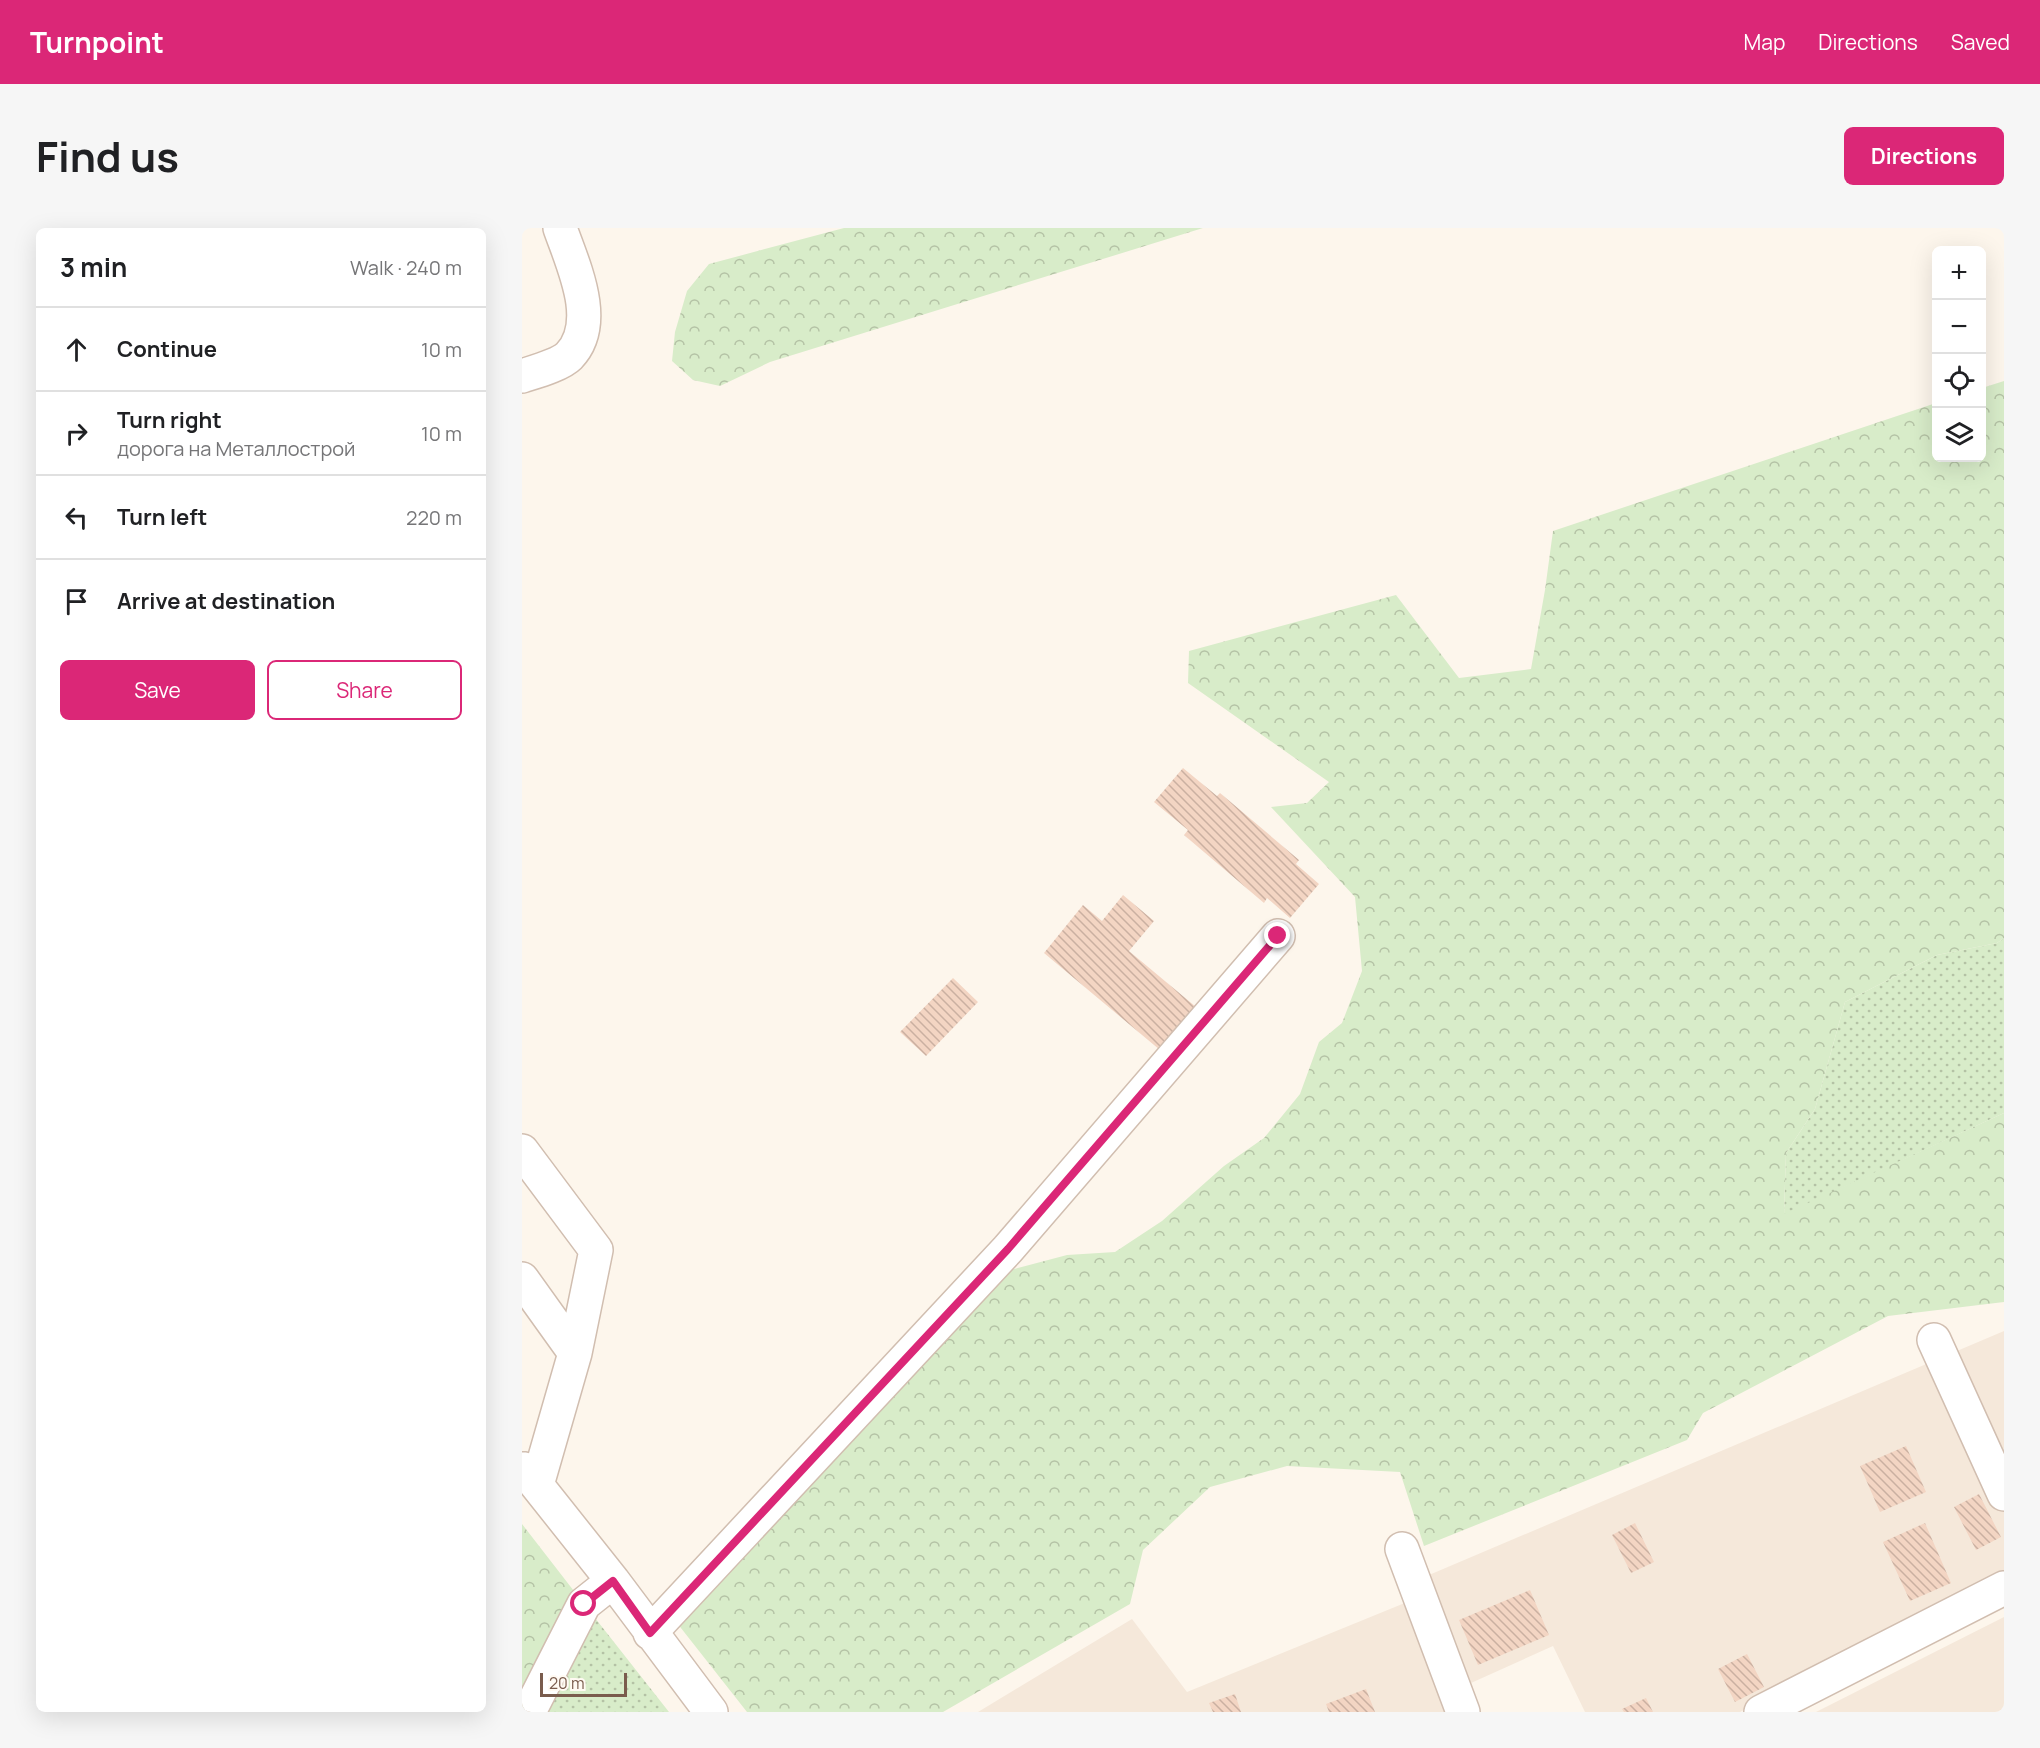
<!DOCTYPE html>
<html lang="en">
<head>
<meta charset="utf-8">
<style>
  :root { --surface:#fff; --page:#f6f6f6; --text:#202124; --muted:#757577; --line:#e0e0e0; --accent:#db2777 }
  body { margin:0; font-family:Manrope,sans-serif; background:var(--page); color:var(--text) }
  .controls { position:absolute; right:18px; top:18px; display:grid; overflow:hidden; border-radius:9px; box-shadow:0 6px 24px #0002 }
  .controls button { width:54px; height:54px; display:grid; place-items:center; padding:0; border:0; border-bottom:2px solid var(--line); background:var(--surface); color:var(--text); font:30px sans-serif }
  .scale { position:absolute; left:18px; bottom:15px; width:87px; box-sizing:border-box; padding-left:6px; border:3px solid #7a5c4d; border-top:0; font-size:16px; line-height:21px; white-space:nowrap; color:#7a5c4d; -webkit-text-stroke:4px #fffaf3; paint-order:stroke }
  .stop { position:absolute; width:18px; height:18px; margin:-14px; border:4px solid #db2777; border-radius:50%; background:#fff }
  .stop.end { background:#db2777; border-color:#fff; box-shadow:0 2px 6px #0008 }
  .list { margin:0; padding:0; list-style:none }
  h2 { display:flex; justify-content:space-between; align-items:center; height:78px; margin:0; padding:0 24px; font-size:26px }
  h2 small { font-size:20px; font-weight:400; color:var(--muted) }
  .list li { display:grid; grid-template-columns:39px 1fr auto; gap:18px; align-items:center; box-sizing:border-box; height:84px; padding:0 24px; border-top:2px solid var(--line) }
  .list b { display:block; font-size:22px; white-space:nowrap }
  .list p { margin:0; font-size:20px; white-space:nowrap; color:var(--muted) }
  .list em { font-size:20px; font-style:normal; color:var(--muted) }
  .actions { display:flex; gap:12px; padding:18px 24px }
  .actions a { flex:1; padding:14px 0; border:2px solid var(--accent); border-radius:9px; text-align:center; font-size:21px; color:var(--accent) }
  .actions .main { background:var(--accent); color:#fff }
  .icon { flex:none; width:33px; height:33px; fill:none; stroke:currentColor; stroke-width:2; stroke-linecap:round; stroke-linejoin:round }
  .map { position:relative; flex:none; width:1482px; height:1484px; overflow:hidden; border-radius:9px }
  header { display:flex; align-items:center; gap:36px; box-sizing:border-box; height:84px; padding:0 30px; background:var(--accent); color:#fff }
  header strong { font-size:28px }
  nav { display:flex; gap:33px; margin-inline-start:auto; font-size:21px }
  .intro { display:flex; align-items:center; justify-content:space-between; box-sizing:border-box; height:144px; padding:0 36px }
  h1 { margin:0; font-size:42px }
  .button { padding:15px 27px; border-radius:9px; background:var(--accent); color:#fff; font-size:21px; font-weight:700 }
  main { display:flex; gap:36px; padding:0 36px }
  aside { flex:1; background:var(--surface); border-radius:9px; box-shadow:0 6px 24px #0002 }
  .map>svg:first-child { display:block }
  .residential { fill:#f5e8da }
  .grass { fill:url(#grass-dots) }
  .forest { fill:url(#forest-crowns) }
  .building { fill:url(#building-back-hatch) }
  .lines { fill:none; stroke-linecap:round; stroke-linejoin:round }
  .minor-casing { stroke:#d1beb0; stroke-width:36 }
  .minor { stroke:#fff; stroke-width:33 }
  .route { stroke:#db2777; stroke-width:8 }
</style>
</head>
<body>
<header>
<strong>Turnpoint</strong>
<nav><a>Map</a><a>Directions</a><a>Saved</a></nav>
</header>
<div class="intro"><h1>Find us</h1><a class="button">Directions</a></div>
<main>
<aside>
<h2>3 min<small>Walk · 240 m</small></h2>
<ul class="list">
<li><svg class="icon" aria-label="ahead" viewBox="0 0 24 24"><path d="M12 20V5M6 11l6-6 6 6"/></svg><div><b>Continue</b></div><em>10 m</em></li>
<li><svg class="icon" aria-label="right" viewBox="0 0 24 24"><path d="M7 20v-9h11M14 6l5 5-5 5"/></svg><div><b>Turn right</b><p>дорога на Металлострой</p></div><em>10 m</em></li>
<li><svg class="icon" aria-label="left" viewBox="0 0 24 24"><path d="M17 20v-9H6M10 6l-5 5 5 5"/></svg><div><b>Turn left</b></div><em>220 m</em></li>
<li><svg class="icon" aria-label="arrive" viewBox="0 0 24 24"><path d="M6 21V4h12l-3 4 3 4H6"/></svg><div><b>Arrive at destination</b></div></li>
</ul>
<div class="actions"><a class="main">Save</a><a>Share</a></div>
</aside>
<div class="map">
<svg width="1482" height="1484" viewBox="0 0 1482 1484">
  <defs>
    <pattern id="grass-dots" width="8" height="8" patternUnits="userSpaceOnUse" patternTransform="scale(1.5)"><rect width="8" height="8" fill="#d8ecc9"/><path d="M2 2h.1M6 6h.1" fill="none" stroke="#b4c2a5" stroke-width="1.8" stroke-linecap="round"/></pattern>
    <pattern id="forest-crowns" width="20" height="18" patternUnits="userSpaceOnUse" patternTransform="scale(1.5)"><rect width="20" height="18" fill="#d8ecc9"/><path d="M2 6a3 3 0 1 1 6 0M12 15a3 3 0 1 1 6 0" fill="none" stroke="#b4c2a5"/></pattern>
    <pattern id="building-back-hatch" width="6" height="6" patternUnits="userSpaceOnUse" patternTransform="scale(1.5)"><rect width="6" height="6" fill="#f3d5c3"/><path d="M-1 5l2 2M0 0l6 6M5-1l2 2" fill="none" stroke="#cab0a1"/></pattern>
  </defs>
  <rect width="100%" height="100%" fill="#fdf6ec"/>
  <path class="residential" d="M1482,1103V1348L1218,1484H1063L1031,1418L949,1455L907,1347Z
    M895,1370L935,1484H456L610,1391L665,1464Z
    M1482,1389V1484H1294Z"/>
  <path class="grass" d="M1482,710V885L1262,987L1264,925L1293,881L1323,774L1415,727L1475,715Z
    M62,1376L147,1484H7Z"/>
  <path class="forest" d="M322,0H681L248,134L198,158L171,152L150,133L153,104L165,63L187,36Z
    M1482,153V710L1475,715L1415,727L1323,774L1293,881L1264,925L1262,986L1482,885V1074L1366,1088L1181,1185L1165,1212L902,1318L878,1244L765,1238L688,1259L621,1322L608,1376L421,1484H225L155,1395L485,1043L545,1027L593,1024L640,993L702,938L742,910L778,866L797,814L820,795L840,743L833,669L749,579L785,575L807,554L666,455L667,423L874,367L937,450L1009,441L1023,362L1031,303L1414,175V230H1460V160Z
    M0,1296L62,1376L0,1484Z"/>
  <path class="building" d="M661,540L695,568L698,565L777,632L774,636L797,656L768,690L745,670L742,675L662,607L666,602L632,574Z
    M601,667L632,693L607,723L674,779L638,822L522,725L561,677L580,693Z
    M431,750L456,774L404,828L378,804Z
    M1384,1218L1404,1264L1358,1284L1338,1238Z
    M1457,1266L1479,1309L1454,1322L1432,1279Z
    M1113,1295L1132,1334L1109,1345L1090,1307Z
    M1403,1295L1429,1355L1388,1373L1361,1314Z
    M1008,1362L1027,1407L956,1437L937,1392Z
    M1225,1426L1242,1459L1213,1474L1196,1441Z
    M844,1461L853,1484H807L804,1476Z
    M713,1466L719,1484H691L687,1475Z
    M1124,1470L1131,1484H1102L1100,1481Z"/>
  <g class="lines">
    <defs>
      <path id="minor" d="M0,148C12,144 38,137 47,128C79,95 51,37 38,0
        M0,923L74,1022L53,1125L15,1257
        M0,1051L53,1125
        M1412,1112L1482,1266
        M2,1241L91,1353L189,1484
        M880,1321L941,1484
        M128,1405L486,1021L756,708
        M7,1484L62,1376L91,1353
        M1239,1484L1482,1360"/>
    </defs>
    <use href="#minor" class="minor-casing"/>
    <use href="#minor" class="minor"/>
  </g>
  <g class="lines">
    <path class="route" d="M62,1376L91,1353L128,1405L486,1021L756,708"/>
  </g>
</svg>
<div class="controls">
<button>+</button>
<button>−</button>
<button><svg class="icon" aria-label="locate" viewBox="0 0 24 24"><circle cx="12" cy="12" r="6"/><path d="M12 2v4M12 18v4M2 12h4M18 12h4"/></svg></button>
<button><svg class="icon" aria-label="layers" viewBox="0 0 24 24"><path d="M12 4l9 5-9 5-9-5zM3 14l9 5 9-5"/></svg></button>
</div>
<div class="scale">20 m</div>
<div class="stop" style="left:62px;top:1376px"></div>
<div class="stop end" style="left:756px;top:708px"></div>
</div>
</main>
</body>
</html>
